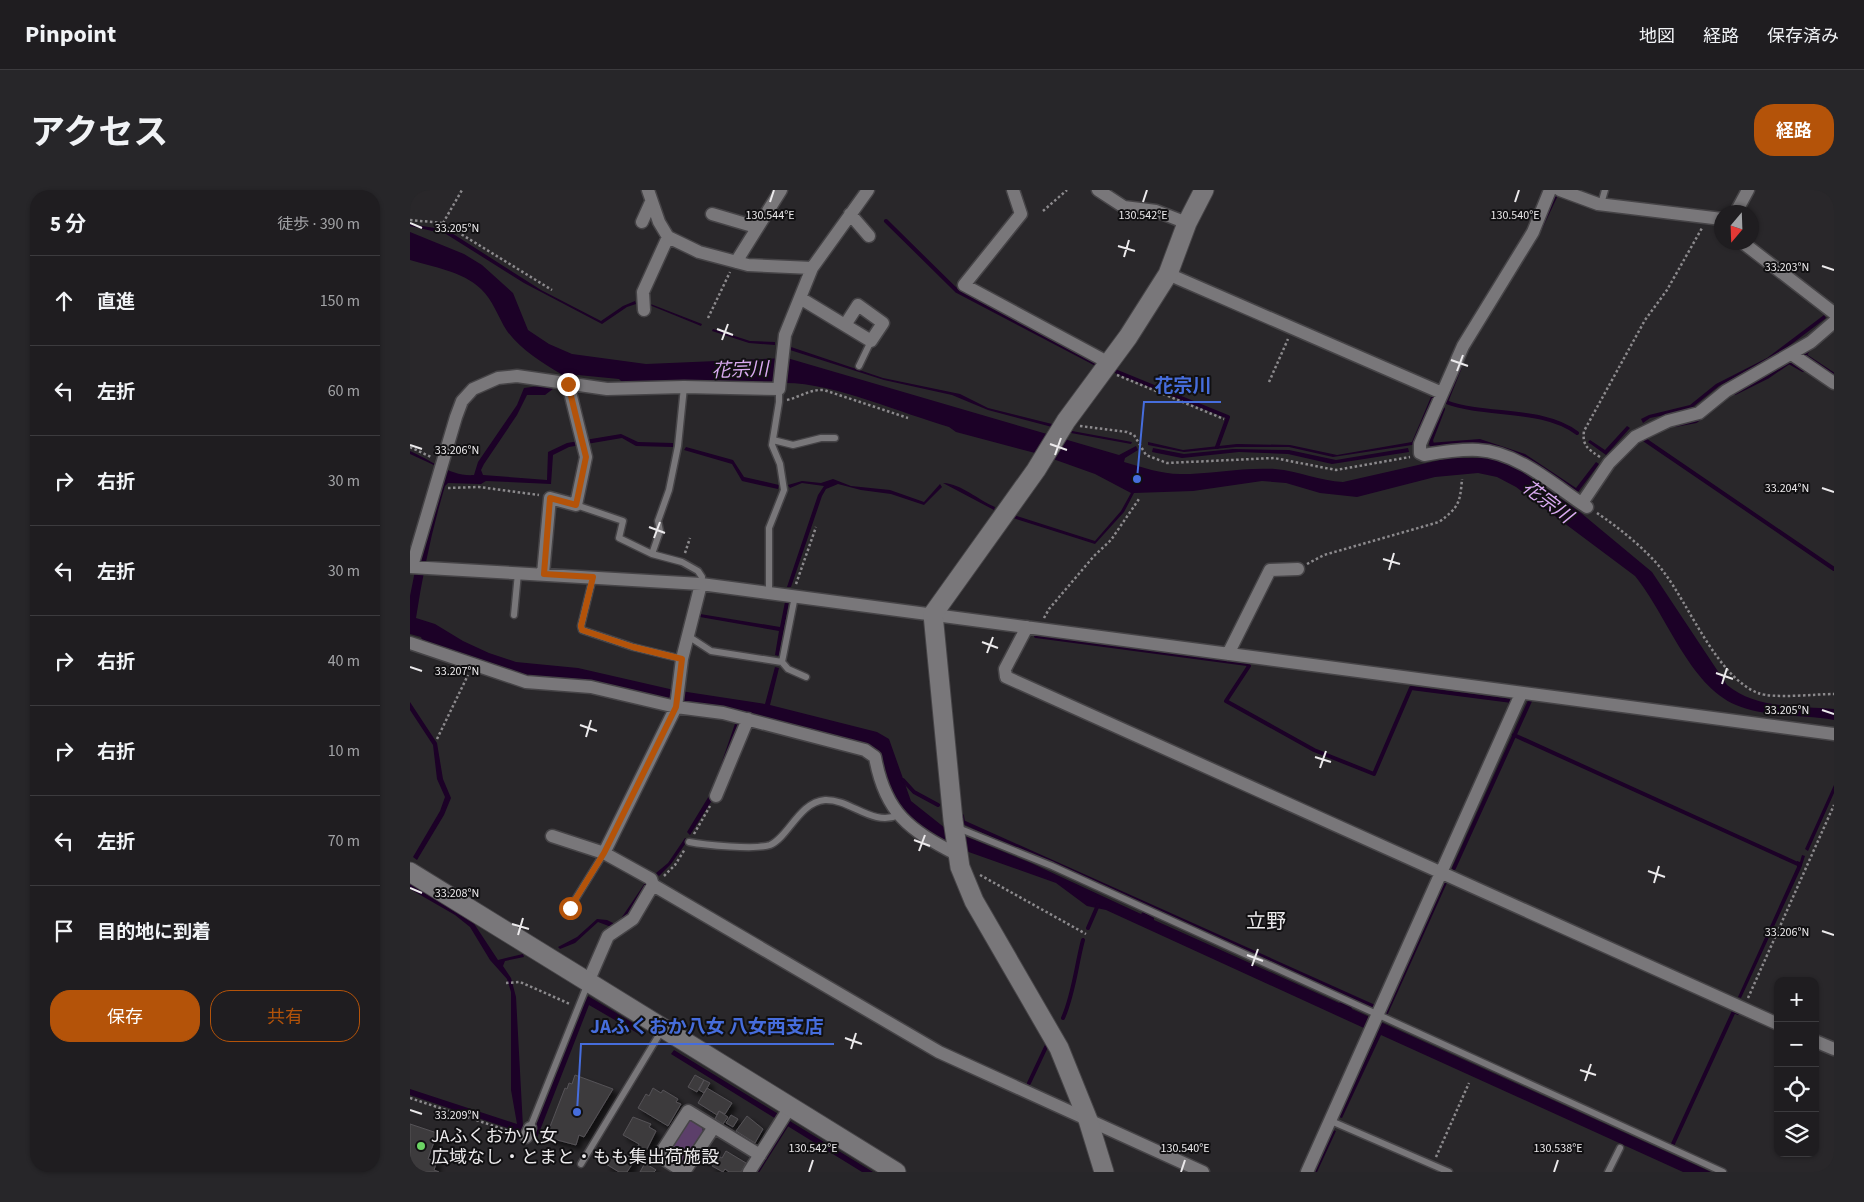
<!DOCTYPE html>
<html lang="ja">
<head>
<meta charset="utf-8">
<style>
  :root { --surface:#1f1d20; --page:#272629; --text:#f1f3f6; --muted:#a1a2a5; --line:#3c3b3e; --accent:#b45309 }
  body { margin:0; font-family:"Source Sans 3","Noto Sans JP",sans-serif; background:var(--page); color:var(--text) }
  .controls { position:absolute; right:15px; bottom:15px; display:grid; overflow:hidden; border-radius:10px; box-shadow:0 1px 4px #0004 }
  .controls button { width:45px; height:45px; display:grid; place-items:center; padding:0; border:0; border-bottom:1px solid var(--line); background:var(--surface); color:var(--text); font:25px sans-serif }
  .compass { position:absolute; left:1304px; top:15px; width:45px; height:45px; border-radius:50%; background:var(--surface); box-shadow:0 1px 4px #0004; rotate:199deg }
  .stop { position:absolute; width:15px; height:15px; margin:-11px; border:4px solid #b45309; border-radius:50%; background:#fff }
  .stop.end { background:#b45309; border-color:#fff; box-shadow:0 1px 5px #0008 }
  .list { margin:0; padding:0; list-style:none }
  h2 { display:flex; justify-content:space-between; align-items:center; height:65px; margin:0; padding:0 20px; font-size:21px }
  h2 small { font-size:16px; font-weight:400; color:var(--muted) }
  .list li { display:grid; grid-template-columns:32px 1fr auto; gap:15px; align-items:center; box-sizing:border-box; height:90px; padding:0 20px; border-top:1px solid var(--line) }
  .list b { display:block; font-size:19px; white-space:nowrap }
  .list em { font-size:16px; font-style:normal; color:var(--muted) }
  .actions { display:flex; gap:10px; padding:15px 20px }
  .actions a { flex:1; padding:11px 0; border:1px solid var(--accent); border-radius:20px; text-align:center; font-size:18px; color:var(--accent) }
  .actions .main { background:var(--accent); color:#fff }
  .icon { flex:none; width:28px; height:28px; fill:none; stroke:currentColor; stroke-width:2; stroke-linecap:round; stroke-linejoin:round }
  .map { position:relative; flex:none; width:1424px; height:982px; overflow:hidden; border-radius:20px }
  header { display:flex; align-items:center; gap:30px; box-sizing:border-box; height:70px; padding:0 25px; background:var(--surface); border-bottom:1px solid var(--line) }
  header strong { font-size:24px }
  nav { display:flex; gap:28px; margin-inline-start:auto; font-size:18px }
  .intro { display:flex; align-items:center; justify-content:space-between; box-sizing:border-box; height:120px; padding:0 30px }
  h1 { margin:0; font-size:35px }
  .button { padding:12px 22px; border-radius:20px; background:var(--accent); color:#fff; font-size:18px; font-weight:700 }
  main { display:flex; gap:30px; padding:0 30px }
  aside { flex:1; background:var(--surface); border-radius:20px; box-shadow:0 1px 4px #0004 }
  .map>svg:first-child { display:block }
  .green { fill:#5c3f6a }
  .water { fill:#1c0127 }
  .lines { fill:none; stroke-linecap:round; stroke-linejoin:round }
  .stream { stroke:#1c0127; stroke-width:4 }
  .building { fill:#3d3b3e; stroke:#555256; filter:url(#shadow) }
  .lane-casing { stroke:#464447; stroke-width:9 }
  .street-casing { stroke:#464447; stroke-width:15 }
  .secondary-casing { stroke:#464447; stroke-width:21 }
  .path { stroke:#8c8a8d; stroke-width:2.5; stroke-dasharray:2.5 2.5; stroke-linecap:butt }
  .lane { stroke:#79777a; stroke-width:6 }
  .street { stroke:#79777a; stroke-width:12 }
  .secondary { stroke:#79777a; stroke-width:19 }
  .route { stroke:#b45309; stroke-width:6 }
  .ticks { fill:none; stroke:#eceaec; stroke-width:2 }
  .poi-dot { fill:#6bd363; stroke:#111012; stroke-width:2 }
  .labels { text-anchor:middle; stroke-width:4; stroke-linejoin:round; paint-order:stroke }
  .poi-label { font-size:18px; fill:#eceaec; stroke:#111012; text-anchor:start }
  .water-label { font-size:19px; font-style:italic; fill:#daaaf2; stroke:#111012 }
  .quarter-label { font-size:20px; fill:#eceaec; stroke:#111012 }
  .ticks-label { font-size:12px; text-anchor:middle; fill:#eceaec; stroke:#111012; stroke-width:4; stroke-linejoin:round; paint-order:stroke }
  .leader { fill:none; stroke:#466ddc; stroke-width:2 }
  .callout-dot { fill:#466ddc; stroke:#111012; stroke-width:2 }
  .callout-label { font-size:19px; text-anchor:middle; font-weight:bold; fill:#466ddc; stroke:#111012; stroke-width:4; stroke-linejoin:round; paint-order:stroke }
</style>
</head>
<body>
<header>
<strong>Pinpoint</strong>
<nav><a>地図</a><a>経路</a><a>保存済み</a></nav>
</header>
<div class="intro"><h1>アクセス</h1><a class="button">経路</a></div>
<main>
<aside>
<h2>5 分<small>徒歩 · 390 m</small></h2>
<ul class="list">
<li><svg class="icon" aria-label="ahead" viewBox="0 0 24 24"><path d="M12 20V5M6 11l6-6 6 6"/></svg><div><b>直進</b></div><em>150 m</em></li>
<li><svg class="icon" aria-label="left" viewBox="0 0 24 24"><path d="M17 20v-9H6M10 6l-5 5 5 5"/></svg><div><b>左折</b></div><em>60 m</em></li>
<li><svg class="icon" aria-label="right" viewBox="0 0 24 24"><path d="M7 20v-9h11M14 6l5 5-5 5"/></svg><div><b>右折</b></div><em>30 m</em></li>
<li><svg class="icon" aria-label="left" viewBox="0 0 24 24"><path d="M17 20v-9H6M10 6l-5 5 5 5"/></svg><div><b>左折</b></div><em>30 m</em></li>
<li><svg class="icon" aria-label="right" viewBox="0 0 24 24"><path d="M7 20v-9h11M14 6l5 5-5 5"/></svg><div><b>右折</b></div><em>40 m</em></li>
<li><svg class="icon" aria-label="right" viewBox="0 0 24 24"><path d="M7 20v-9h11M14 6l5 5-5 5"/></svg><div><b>右折</b></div><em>10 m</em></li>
<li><svg class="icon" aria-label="left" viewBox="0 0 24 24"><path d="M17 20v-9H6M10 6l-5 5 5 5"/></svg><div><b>左折</b></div><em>70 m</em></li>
<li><svg class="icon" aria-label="arrive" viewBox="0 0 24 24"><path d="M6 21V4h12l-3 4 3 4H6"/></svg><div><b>目的地に到着</b></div></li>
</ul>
<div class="actions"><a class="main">保存</a><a>共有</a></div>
</aside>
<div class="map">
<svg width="1424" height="982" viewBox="0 0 1424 982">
  <defs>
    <filter id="shadow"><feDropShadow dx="4.5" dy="4.5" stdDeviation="2.5" flood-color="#0009"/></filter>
  </defs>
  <rect width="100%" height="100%" fill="#29272a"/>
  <path class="green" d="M280,928L292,936L293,943L273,973C266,972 258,967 257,960Z"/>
  <path class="water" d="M0,34L37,40L131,100L191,131L213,116L225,111L226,114L217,117L192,134L114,93L36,44L0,36Z
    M0,42L54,64L72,75L103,103L118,140L139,154L162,164L236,174L377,168L709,265L726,256L728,260L715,268L714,272C732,277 751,284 770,284C802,284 833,277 865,279C889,281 910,291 933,292L1039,268H1080L1107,278L1171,323L1242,382L1317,495C1346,519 1389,516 1424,519V530C1392,524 1356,528 1326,515C1279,495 1257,425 1225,386L1106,297L1087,287L1068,283L1025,287L947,307L910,303L876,293L852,291L783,301L724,303L714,322L685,354L603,328L604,325L685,351L711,321L721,303L685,284L629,264L546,242L539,237C489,223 411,187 362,194L213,193L209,189L168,185L157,188L135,205H117L107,225L74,274L71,280L73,285L137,290L138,262L157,253L211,244L228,252L263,253V257L226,256L212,248L159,257L143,265L141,294L76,291L71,294L38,293L35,296C22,339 13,383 6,428L25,434L53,451L79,463L106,472L168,478L264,500L355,514L365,477L369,478L360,515L467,542L479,549L501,611L535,638L621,673L731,724L733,722L744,728V730L929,813L931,812L941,816L942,819L1301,982H1273L971,845L932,928L929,927L967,844L696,720L677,716L646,693L539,655L497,629L474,591L469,566L335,524L306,604L280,645L277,642L302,601L329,522L117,488L14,454L11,447L0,444V406L26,276L0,264V261C21,270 41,287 64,285L68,272L107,215L114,198L136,195L151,184C132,173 110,159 97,141C88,127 83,110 71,99C52,81 23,77 0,70Z
    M238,113L292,134L291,136L237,114Z
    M1414,125L1416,128L1371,162L1309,196L1279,220L1240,228L1233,233L1231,229L1239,225L1280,215L1306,194L1357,168Z
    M303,139L340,151L365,152V155L339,153L302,141Z
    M381,157L473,188L550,204L578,218L642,234V237L578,220L542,205L474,190L380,160Z
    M1021,207H1024L1004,254L1002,255L923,267L879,257H826L774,262L738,255V252L773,260L827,254L880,255L927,265L1002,252Z
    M1217,236L1220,238L1196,265L1178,252L1180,250L1195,260Z
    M662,241L722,252L721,254L661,243Z
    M1070,249L1115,264L1166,298L1186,272L1189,274L1168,302L1081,256L1063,253L1020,257L1019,253Z
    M276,257L323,270L334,287L369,295L368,299L332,291L322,274L274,260Z
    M743,258L774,264L823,259L879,260L926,270L998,258L999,262L922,274L878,264L829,262L772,268L742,262Z
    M423,289L441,296L480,300L514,312L530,294L532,297L514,315L481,304L451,300L428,294L416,299L412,306L381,397H377L408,305L414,296L392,293L380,298L378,295L392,291L411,293Z
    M533,293C552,294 568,310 585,317L584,320Z
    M375,412H379L369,466L365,465L369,441L290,427V424L370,437Z
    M0,512L27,553L33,589L41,608L34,625L7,670L3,667L30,621L35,607L27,589L23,555L0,520Z
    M1424,595V603L1398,661L1395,659Z
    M275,648L278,650L261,674L249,686L246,683L258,673Z
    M1392,665L1395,666L1391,678L1331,808L1328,807L1387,677V671L1390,672Z
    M0,692L61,729L88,770L113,764L114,767L95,771L93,776L101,788L106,807L113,937L124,939L172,817L178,806L233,839L229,844L179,815L127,948L0,905V899L107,934L101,900V802L97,789L80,770L60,737L45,725L0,699Z
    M235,693L238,694L220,725L204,738L188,732L165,753L150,759L148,757L167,747L187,729L197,730L205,734L210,730Z
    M264,860L463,982H452L261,864Z
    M923,940L926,941L907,982H904Z"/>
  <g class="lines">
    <path class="stream" d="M476,31L547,101L688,175
      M1130,39L1145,7
      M1399,159L1395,164L1397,167L1424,185
      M1050,177L1036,212C1076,227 1133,217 1167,243
      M705,181L818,227L807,257
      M1325,203L1357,187L1379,172L1393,180
      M1265,235L1286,231L1291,227
      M1235,250L1424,379
      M1022,255L1021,250L1033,219
      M626,446L837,474L839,476L816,511L904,560L964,584L1001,498L1102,511L1100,515
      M1104,545L1390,675
      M493,590L504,602L528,615
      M552,626L553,632L965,817
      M1044,678L1120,511
      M678,738L688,715
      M976,823L1037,688
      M653,828C664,803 666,776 673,750
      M619,893L636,857
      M1262,956L1324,821L1328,823
      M347,982L378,933L380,934"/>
  </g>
  <path class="building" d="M165,885L203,899L174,947L169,945L166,955L136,947L155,898L157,899L159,893L162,894Z
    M285,885L294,890L287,902L278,897Z
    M294,890L300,893L294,903L289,900Z
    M243,898L251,903L253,900L268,909L266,912L271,914L258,936L228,918L236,904L239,906Z
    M297,898L322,913L315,924L309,921L307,925L288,913Z
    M309,921L318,927L313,934L305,929Z
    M321,925L328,929L323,937L316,933Z
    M337,926L353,939L345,953L326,941Z
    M223,927L241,934L239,937L246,941L236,961L228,956L229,954L213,945Z
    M0,934L27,943L18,969L27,971L24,980L29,982H0Z
    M208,960L225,970L217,982H209L196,974Z
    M316,961L336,973L331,982H319L315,979L313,982L302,976L308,966L312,968Z
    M295,963L303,968L300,972L292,968Z
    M235,973L246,980L244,982H230Z"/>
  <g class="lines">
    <defs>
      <path id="lane" d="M1191,14L1195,0
        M449,176L461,151
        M363,250L383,255L411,248H425
        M166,315L213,331L209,348L242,364L272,372L288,381L292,387L291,394
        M242,364L250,341L248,331L259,300L268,256L274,197
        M183,387L171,436L172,440L223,457L272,469
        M359,402V338L374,300L370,274L362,255L369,212V199
        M104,425L108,383
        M278,446L301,461L372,472L385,406
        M372,472L378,479L396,487
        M548,638L642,676L1313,982
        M279,652C294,655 346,660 360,655C378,648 389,612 415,610C441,609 462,637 489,625
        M160,718L194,663
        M921,931L1039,982
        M120,938L178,793
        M171,974L252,840
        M1198,982L1210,958"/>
      <path id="street" d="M238,0L249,32L258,47L289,62L338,75L402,78
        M603,0L611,24L554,95L701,174
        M688,0L714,17L746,21L777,33
        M1140,0L1123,42L1053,156L1010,254V263L1014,265C1032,262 1050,259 1068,260C1108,262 1145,296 1177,317
        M1150,0L1188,14L1312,29
        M1326,22L1338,0
        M302,24L346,37
        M440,24L459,46
        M232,32L241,12
        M1332,52L1424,123
        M326,72L371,0
        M758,84L1032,203
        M390,108L461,151L473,133L448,115L435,135
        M234,120L233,102L258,47
        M1383,165L1424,193
        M1172,313L1199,273L1225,247L1258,231L1289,223L1316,201L1401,152L1424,132
        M2,376L46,227L52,211L63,199L88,188L107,186L197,199L274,197L369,199L375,145L402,78L458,0
        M0,377L291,394L1424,544
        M133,384L140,308L166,315L176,267L158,194
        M291,394L272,469L266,517L194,663L241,689L243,695L529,862L793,982
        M617,437L595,479L596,487L1368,834
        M0,453L116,492L181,497L266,517L313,523L455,560L465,567C475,623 499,640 548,665
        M818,464L860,380L888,379
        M306,606L338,529
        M142,646L194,663
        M178,792L198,746L223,729L243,695
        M1405,851L1424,859
        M116,947L120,938
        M274,982L249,966L278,921L350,965
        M274,982L304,937
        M339,982L380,917
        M897,982L1111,504"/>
      <path id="secondary" d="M0,682L486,982
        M694,982L678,930L649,858L564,711L550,677L543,630L523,424L626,280L656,231L718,147L758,84L777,33L794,0"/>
    </defs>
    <use href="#lane" class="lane-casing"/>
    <use href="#street" class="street-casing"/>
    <use href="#secondary" class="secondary-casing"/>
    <path class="path" d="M633,21L657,0
      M0,30L33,33L142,100
      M33,33L52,0
      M298,128L320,82
      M707,185L814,229
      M859,192L878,149
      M377,210C390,207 400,199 414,200L498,228
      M670,236L717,242L724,245L736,265L757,273L864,268L926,280L1000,267
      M0,257L21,267
      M1190,267C1178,259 1172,256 1174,241L1235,130L1257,100L1292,38
      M38,298L69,297L129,305
      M1187,323C1208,337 1237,360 1253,381C1280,416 1307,487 1348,503C1363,509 1406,504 1424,504
      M275,363L280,348
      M897,374L914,365L1029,332C1049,317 1050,313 1052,289
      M386,394L406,337
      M634,428L639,419L684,366L701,350L729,309
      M27,549L58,485
      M284,644L300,616
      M570,685L676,744
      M254,686L265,675L275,659
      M96,793L110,792L160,814
      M1338,808L1424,615
      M0,908L105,943
      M1026,967L1059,893"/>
    <use href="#lane" class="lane"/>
    <use href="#street" class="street"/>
    <use href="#secondary" class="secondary"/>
  </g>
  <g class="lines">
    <path class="route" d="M158,194L176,267L166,315L140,308L134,384L183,387L171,436L172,440L223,457L272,469L266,517L194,663L160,718"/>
  </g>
  <path class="ticks" d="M360,12L364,0M733,12L737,0M1105,12L1109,0M0,33L12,38M708,56L725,61M714,67L719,50M1412,76L1424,80M307,139L323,145M312,150L318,134M1041,170L1058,176M1047,181L1053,165M640,254L657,260M0,255L12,259M645,265L651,248M1412,298L1424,302M239,337L255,343M244,348L250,332M973,369L990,374M979,380L984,363M572,452L588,458M577,463L583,447M0,477L12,481M1306,483L1323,489M1312,494L1317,478M1412,520L1424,524M170,535L187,541M176,547L181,530M905,567L921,572M910,578L916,561M504,650L520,656M509,661L515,645M1238,681L1255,687M1244,693L1249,676M0,698L12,703M102,734L119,739M1412,741L1424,745M108,745L113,728M837,765L853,771M842,776L848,759M435,848L452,854M441,859L446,843M1170,880L1186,885M1175,891L1181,874M0,920L12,924M399,982L403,970M771,982L775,970M1144,982L1148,970"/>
  <circle class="poi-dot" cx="11" cy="956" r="5"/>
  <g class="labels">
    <g class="poi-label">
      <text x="21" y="952">JAふくおか八女<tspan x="21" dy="21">広域なし・とまと・もも集出荷施設</tspan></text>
    </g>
    <g class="water-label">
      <text transform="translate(330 179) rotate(-2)" y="7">花宗川</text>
      <text transform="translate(1138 311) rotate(37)" y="7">花宗川</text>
    </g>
    <g class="quarter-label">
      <text x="856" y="738">立野</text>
    </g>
  </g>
  <g class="ticks-label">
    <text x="360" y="29">130.544°E</text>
    <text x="733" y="29">130.542°E</text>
    <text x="1105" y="29">130.540°E</text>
    <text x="47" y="42">33.205°N</text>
    <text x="1377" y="81">33.203°N</text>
    <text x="47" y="264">33.206°N</text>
    <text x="1377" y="302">33.204°N</text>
    <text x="47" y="485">33.207°N</text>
    <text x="1377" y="524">33.205°N</text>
    <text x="47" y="707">33.208°N</text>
    <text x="1377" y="746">33.206°N</text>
    <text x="47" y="929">33.209°N</text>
    <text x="403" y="962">130.542°E</text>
    <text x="775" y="962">130.540°E</text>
    <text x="1148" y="962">130.538°E</text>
  </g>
  <path class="leader" d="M727 289L734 212H811M167 922L171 854H424"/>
  <g class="callout-dot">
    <circle cx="727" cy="289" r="5"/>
    <circle cx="167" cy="922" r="5"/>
  </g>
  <g class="callout-label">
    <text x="773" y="202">花宗川</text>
    <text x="297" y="843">JAふくおか八女 八女西支店</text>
  </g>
</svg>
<div class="controls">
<button>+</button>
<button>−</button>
<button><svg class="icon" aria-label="locate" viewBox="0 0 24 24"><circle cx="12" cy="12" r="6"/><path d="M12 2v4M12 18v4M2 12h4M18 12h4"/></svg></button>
<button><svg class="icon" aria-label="layers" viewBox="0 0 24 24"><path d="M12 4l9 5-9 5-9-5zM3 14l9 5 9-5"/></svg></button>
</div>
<svg class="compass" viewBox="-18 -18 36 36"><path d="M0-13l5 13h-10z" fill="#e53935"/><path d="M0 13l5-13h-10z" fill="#a1a2a5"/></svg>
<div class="stop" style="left:160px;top:718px"></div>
<div class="stop end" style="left:158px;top:194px"></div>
</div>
</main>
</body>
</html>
